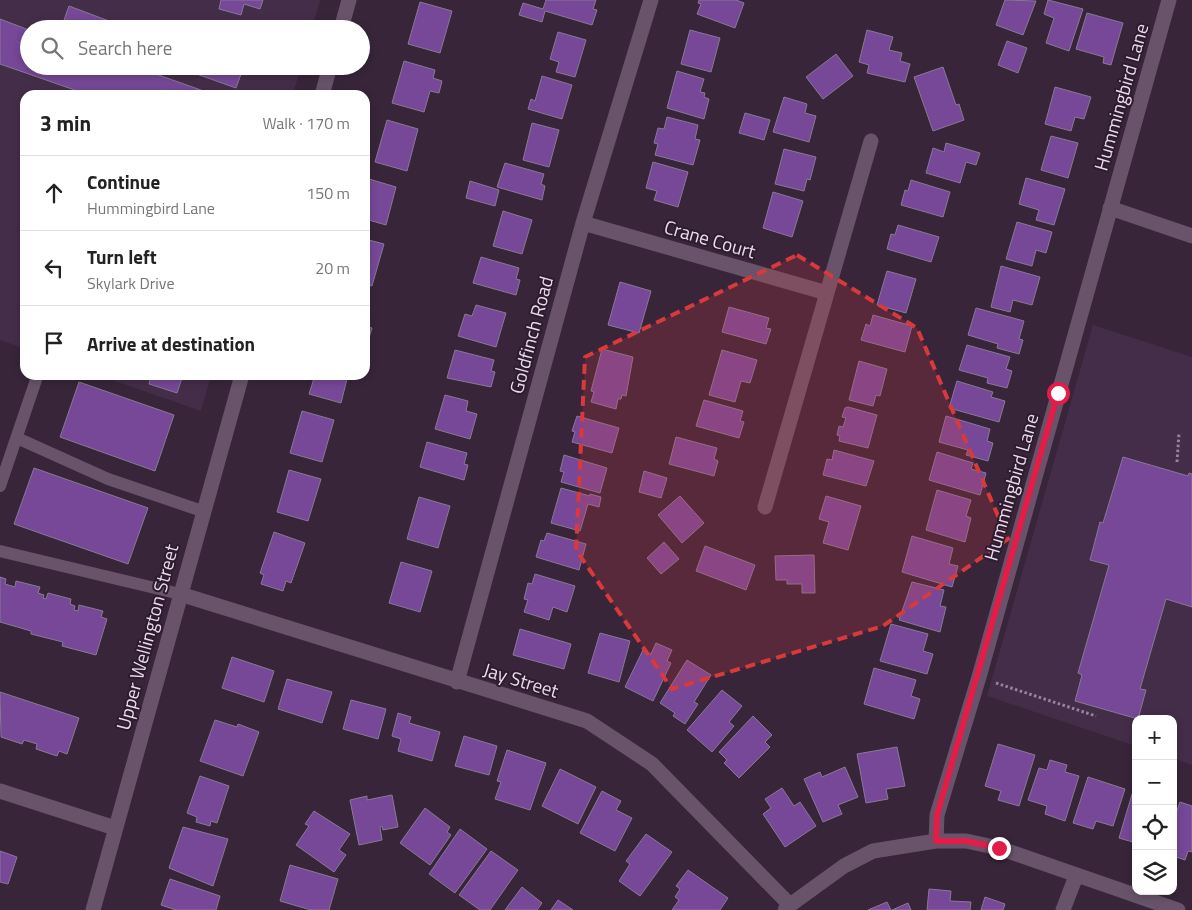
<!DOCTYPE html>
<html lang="en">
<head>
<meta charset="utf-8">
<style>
  :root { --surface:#fff; --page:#f6f6f6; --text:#222; --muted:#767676; --line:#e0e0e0 }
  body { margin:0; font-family:"Titillium Web",sans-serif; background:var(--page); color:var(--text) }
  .controls { position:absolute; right:15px; bottom:15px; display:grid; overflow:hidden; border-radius:10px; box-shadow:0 2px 8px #0003 }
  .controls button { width:45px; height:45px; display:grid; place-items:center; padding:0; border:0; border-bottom:1px solid var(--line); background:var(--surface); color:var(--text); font:25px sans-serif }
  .stop { position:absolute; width:15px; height:15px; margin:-11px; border:4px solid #e11d48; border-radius:50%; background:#fff }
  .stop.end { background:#e11d48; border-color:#fff; box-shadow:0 1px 5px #0008 }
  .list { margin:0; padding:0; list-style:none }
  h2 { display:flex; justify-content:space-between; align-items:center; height:65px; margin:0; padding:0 20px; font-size:21px }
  h2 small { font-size:16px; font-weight:400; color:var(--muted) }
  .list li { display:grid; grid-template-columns:32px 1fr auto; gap:15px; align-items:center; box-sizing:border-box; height:75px; padding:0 20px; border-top:1px solid var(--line) }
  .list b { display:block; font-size:19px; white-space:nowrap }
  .list p { margin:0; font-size:16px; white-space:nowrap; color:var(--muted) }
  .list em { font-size:16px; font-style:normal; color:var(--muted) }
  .icon { flex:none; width:28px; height:28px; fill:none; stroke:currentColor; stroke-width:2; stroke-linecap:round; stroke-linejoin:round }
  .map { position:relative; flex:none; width:1192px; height:910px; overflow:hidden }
  .search { position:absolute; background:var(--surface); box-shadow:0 2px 8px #0003; left:20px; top:20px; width:350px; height:55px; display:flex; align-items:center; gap:12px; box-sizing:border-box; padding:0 18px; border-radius:28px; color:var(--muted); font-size:19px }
  .panel { position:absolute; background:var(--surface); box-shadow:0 2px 8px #0003; left:20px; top:90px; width:350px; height:290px; border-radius:15px }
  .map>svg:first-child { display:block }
  .built { fill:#442d48 }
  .building { fill:#764897; stroke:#887995 }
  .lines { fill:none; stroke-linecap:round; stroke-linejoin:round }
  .path { stroke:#958597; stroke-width:3; stroke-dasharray:2.5 2.5; stroke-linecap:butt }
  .lane { stroke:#68536b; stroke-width:12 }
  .street { stroke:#68536b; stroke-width:15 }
  .secondary { stroke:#68536b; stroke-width:15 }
  .route { stroke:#e11d48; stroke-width:6 }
  .marked { fill:#d83a3c; fill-opacity:0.2; stroke:#d83a3c; stroke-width:4; stroke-dasharray:10 6; stroke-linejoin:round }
  .labels { text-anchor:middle; stroke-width:4; stroke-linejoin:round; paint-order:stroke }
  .street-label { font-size:19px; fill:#e9ddeb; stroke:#2e1b30 }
</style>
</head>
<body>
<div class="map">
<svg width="1192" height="910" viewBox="0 0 1192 910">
  <rect width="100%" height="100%" fill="#38253a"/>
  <path class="built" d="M0,0H320L312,29H29V66H301L293,95H25V349L0,340Z
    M1093,325L1192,357V765L1173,758V719H1136V746L987,696Z
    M98,375H211L201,411Z"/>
  <path class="building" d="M221,0H263L260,9L244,4L241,15L219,9Z
    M546,0H596L593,9L597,10L592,25L545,11L542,22L519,15L523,3L543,9Z
    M699,0H736L744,3L735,28L697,14L701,4L698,3Z
    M1005,0L1036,1L1023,35L996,25Z
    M1048,0L1083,9L1069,51L1046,43L1054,18L1044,14Z
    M420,2L452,11L440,53L408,44Z
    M69,6L117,24L118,21L142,29H68L62,26Z
    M1087,13L1123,23L1111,65L1103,63L1104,57L1076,49Z
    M0,19L29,30V66H133L215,95H89L0,64Z
    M690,30L720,38L711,72L681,64Z
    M867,30L893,37L889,50L902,53L900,61L910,64L905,82L867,73L869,65L859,62Z
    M558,32L586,40L575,77L556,72L559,62L550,59Z
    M1007,41L1027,48L1018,73L998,65Z
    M836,54L853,76L823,99L806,77Z
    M404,61L435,70L433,78L442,81L439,93L430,91L424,112L392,103Z
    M174,66H244L236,88Z
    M943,67L956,105L959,104L964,120L933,131L914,77Z
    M677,71L704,79L700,92L705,93L704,97L709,99L704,119L667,108Z
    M542,76L572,85L562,119L528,109L531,99L535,101Z
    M1055,87L1091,97L1084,119L1075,117L1071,131L1045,124Z
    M784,97L807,104L805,113L816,116L809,142L773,132Z
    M745,113L770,120L764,140L739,133Z
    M667,117L698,125L695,139L700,140L693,165L655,155L658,144L654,143L658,128L664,129Z
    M387,120L418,129L407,171L375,162Z
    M532,123L559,130L549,167L523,160Z
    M1051,136L1078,143L1068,178L1041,170Z
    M946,143L980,153L976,165L966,162L960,183L926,173L933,148L944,152Z
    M784,149L816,157L810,180L807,179L804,191L775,184Z
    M653,162L688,172L678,207L654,200L657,191L646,188Z
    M505,163L544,174L541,184L545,186L542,200L497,187Z
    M1026,178L1065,189L1054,225L1036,220L1039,210L1019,204Z
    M369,179L396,187L386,225L365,219V194Z
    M911,180L950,192L943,217L901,205L905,190L908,191Z
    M470,181L499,190L495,206L466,198Z
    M773,192L803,201L792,237L763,228Z
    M503,211L532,220L522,254L493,246Z
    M1017,222L1052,232L1046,253L1036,250L1032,266L1006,259Z
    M898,225L939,237L931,262L887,249L891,234L895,235Z
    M365,239L384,244L372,286L365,284Z
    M481,257L519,268L516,279L520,280L516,295L473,283Z
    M1001,266L1040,277L1032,305L1013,300L1010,312L991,307Z
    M887,271L916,279L906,313L877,305Z
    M620,282L651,291L639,333L608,325Z
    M365,303L369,305L365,319Z
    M476,305L506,313L496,347L458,336L465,314L472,316Z
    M729,307L769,318L766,328L771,329L766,344L722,332Z
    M976,308L1024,321L1019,339L1023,340L1019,354L997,348L998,344L968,335Z
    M873,315L912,326L905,352L861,340L866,324L870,326Z
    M365,326L372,328L366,348H365Z
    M967,345L1010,357L1006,369L1012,371L1007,388L987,383L988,378L959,370Z
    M602,349L633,357L626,396L622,395L621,399H618L616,409L591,402L594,392L591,391Z
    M455,350L494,360L491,371L495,372L491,387L447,378Z
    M722,350L757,360L750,383L741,381L735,402L709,395Z
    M859,361L887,369L880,396L876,395L873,406L849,400Z
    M151,375H183L177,393L149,384Z
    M315,375H348L341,403L309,394Z
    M957,381L993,392L991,397L1005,401L999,422L949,408Z
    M79,382L174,415L155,471L60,437Z
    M445,395L468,401L466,411L477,414L470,439L435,429Z
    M704,400L743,411L740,421L744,422L739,438L696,426Z
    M848,407L877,415L868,448L839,441L840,436L837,435L839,426L843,427L846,418L842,417L845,408Z
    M302,411L334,420L322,462L290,453Z
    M577,416L619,428L612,453L572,442L575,432L572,431Z
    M946,416L990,429L987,441L993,443L988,461L966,455L968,450L939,442Z
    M676,437L717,448L714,459L718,461L714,476L669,464Z
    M427,442L467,453L464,464L468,465L464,480L420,467Z
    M834,450L874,461L866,486L823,475L827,459L832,460Z
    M937,452L973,463L971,469L986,473L980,495L929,480Z
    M564,455L607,468L600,493L561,482L564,472L560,471Z
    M1123,457L1188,476L1189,473L1192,474V607L1166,599L1140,689L1146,690L1138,719L1075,701L1082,675L1078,673L1109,565L1090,560L1100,522L1103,523Z
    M34,468L148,508L128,564L14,524Z
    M289,470L321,479L308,521L277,512Z
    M644,471L667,478L661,498L639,492Z
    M561,488L590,496V494L601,497L599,507L588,504L580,531L551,523Z
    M937,490L971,500L966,516L971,518L965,542L926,530Z
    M680,496L704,523L682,543L658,515Z
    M826,496L861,506L848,550L823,543L829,522L819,519Z
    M419,497L450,506L438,548L407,539Z
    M274,532L305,543L291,583L286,581L283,591L261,584L264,575L260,573Z
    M547,533L586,544L579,570L536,557L541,540L544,541Z
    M912,536L953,548L949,564L958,566L952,587L902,572Z
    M664,542L679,559L661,574L647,558Z
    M705,546L755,565L746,590L696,571Z
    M814,555L815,593H802V584H787V580H776L775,556Z
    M401,562L432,571L420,612L389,603Z
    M535,574L575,586L567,612L553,607L549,620L524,612L528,600L524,599L528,583L532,584Z
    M0,577L6,579L5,584L15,587L16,581L40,587L38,593L44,595L43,598L46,599L48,593L71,599L70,604L75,606L74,610L78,611L79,605L103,611L101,617L107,619L96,655L62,646L63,642L31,634V631L0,622Z
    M912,582L944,590L940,606L946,607L940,632L899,620Z
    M891,624L928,634L923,651L933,654L927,674L880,661Z
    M520,629L571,644L564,669L513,655Z
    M600,633L630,641L619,682L588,673Z
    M656,643L672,650L667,661L671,663L653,701L625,687L643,650L651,654Z
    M232,657L274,671L264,702L222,688Z
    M687,660L711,675L694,702L698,704L685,724L673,716L675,713L660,703Z
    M874,668L916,680L911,696L920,699L914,719L864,704Z
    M287,679L332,692L322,723L278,709Z
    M722,690L742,706L729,722L734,726L712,752L687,730Z
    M0,692L79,718L67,754L59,751L57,756L36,749L37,744L24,740L22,744L1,737Z
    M351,700L386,709L378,739L343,729Z
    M398,713L411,717L409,723L440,732L432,761L398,751L401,739L392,736Z
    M753,716L772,735L765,742L770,747L739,778L724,763L727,760L719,752Z
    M215,720L237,727L238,724L259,732L243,776L200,761Z
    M464,736L497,746L489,775L455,766Z
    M998,744L1035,755L1019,806L998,800L1001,791L985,786Z
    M897,747L905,786L886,789L888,799L866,803L857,754Z
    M507,750L546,763L530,810L495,799L501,782L497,781Z
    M1050,760L1067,765L1065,772L1079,776L1065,821L1045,814L1047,806L1028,800L1039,768L1047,770Z
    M845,767L858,797L838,805L842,814L823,822L804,779L820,772L822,777Z
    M560,769L596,787L578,824L542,806Z
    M200,776L229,786L217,823L211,821L210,826L196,822L197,817L187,813Z
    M1088,777L1125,789L1113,826L1096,821L1093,829L1073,823Z
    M782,788L794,806L800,802L816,826L785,847L763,814L771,808L765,799Z
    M602,791L621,801L616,810L632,818L615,851L580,833Z
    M1133,791L1136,792V843L1119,838Z
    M392,795L398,827L383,830L382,826L380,827L382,840L359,845L350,800L367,796V800Z
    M1180,802L1192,806V852L1188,851L1185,860L1173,856V822Z
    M425,808L450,827L447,832L451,835L430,865L400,843Z
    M314,811L350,834L339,850L346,855L334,872L296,845L309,826L305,824Z
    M183,827L228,839L213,886L169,868Z
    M460,829L487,849L455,893L429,874Z
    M646,834L672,852L640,896L619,881L630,864L626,861Z
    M0,851L17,857L8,884L0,882Z
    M491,851L518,870L490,910H480L459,895Z
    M290,865L338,879L329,910H311L280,901Z
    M688,870L728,898L720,910H672L679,900L675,897L680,889L676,886Z
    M170,879L220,896L216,910H176L161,905Z
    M522,887L542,903L537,910H505Z
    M929,889L951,891L950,901L971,902L970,910H927Z
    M985,897L1005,904L1003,910H981Z
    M558,900L573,910H551Z
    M887,902L891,910H868Z
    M908,903L911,910H892Z"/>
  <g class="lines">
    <path class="path" d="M1177,462L1179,433
      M996,683L1096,716"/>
    <path class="lane" d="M17,438L108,479L202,511
      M0,486L36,380
      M0,551L180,594"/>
    <path class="street" d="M1110,208L1192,236
      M583,223L827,293
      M765,507L871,141
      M180,594L587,721L652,764L790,905
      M457,682L583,223L651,0
      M0,791L115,828
      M936,841L937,815L979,677L1169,0
      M785,910L790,905L844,866L873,851L936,841H966L999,848L1178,910
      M1063,910L1076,876"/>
    <path class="secondary" d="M341,29L349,0
      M322,95L330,66
      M93,910L242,375"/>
  </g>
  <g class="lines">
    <path class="route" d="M999,848L966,841H936L937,815L1058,393"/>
  </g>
  <path class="marked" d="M797,255L917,328L1008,539L883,626L672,689L576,550L585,357Z"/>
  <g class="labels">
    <g class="street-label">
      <text transform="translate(1121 97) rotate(-74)" y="7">Hummingbird Lane</text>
      <text transform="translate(710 239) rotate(16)" y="7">Crane Court</text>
      <text transform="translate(531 335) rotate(-75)" y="7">Goldfinch Road</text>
      <text transform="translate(1011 487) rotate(-74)" y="7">Hummingbird Lane</text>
      <text transform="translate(147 637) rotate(-75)" y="7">Upper Wellington Street</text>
      <text transform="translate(521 680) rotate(17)" y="7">Jay Street</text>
    </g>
  </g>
</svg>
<div class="controls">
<button>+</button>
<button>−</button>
<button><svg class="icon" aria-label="locate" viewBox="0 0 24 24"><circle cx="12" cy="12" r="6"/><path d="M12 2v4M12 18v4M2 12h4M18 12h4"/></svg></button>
<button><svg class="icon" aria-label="layers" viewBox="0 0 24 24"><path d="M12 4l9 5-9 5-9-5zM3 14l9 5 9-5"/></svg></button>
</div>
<div class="stop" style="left:1058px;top:393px"></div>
<div class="stop end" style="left:999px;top:848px"></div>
<div class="search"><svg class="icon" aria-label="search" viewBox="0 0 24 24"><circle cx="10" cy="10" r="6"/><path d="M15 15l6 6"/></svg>Search here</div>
<section class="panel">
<h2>3 min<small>Walk · 170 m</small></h2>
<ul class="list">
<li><svg class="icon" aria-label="ahead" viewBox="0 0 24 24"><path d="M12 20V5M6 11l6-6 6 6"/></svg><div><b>Continue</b><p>Hummingbird Lane</p></div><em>150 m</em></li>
<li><svg class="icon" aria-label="left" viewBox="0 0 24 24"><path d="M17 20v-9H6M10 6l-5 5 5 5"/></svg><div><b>Turn left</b><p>Skylark Drive</p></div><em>20 m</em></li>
<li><svg class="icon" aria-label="arrive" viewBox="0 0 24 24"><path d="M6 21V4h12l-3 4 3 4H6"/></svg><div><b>Arrive at destination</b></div></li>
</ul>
</section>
</div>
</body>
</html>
